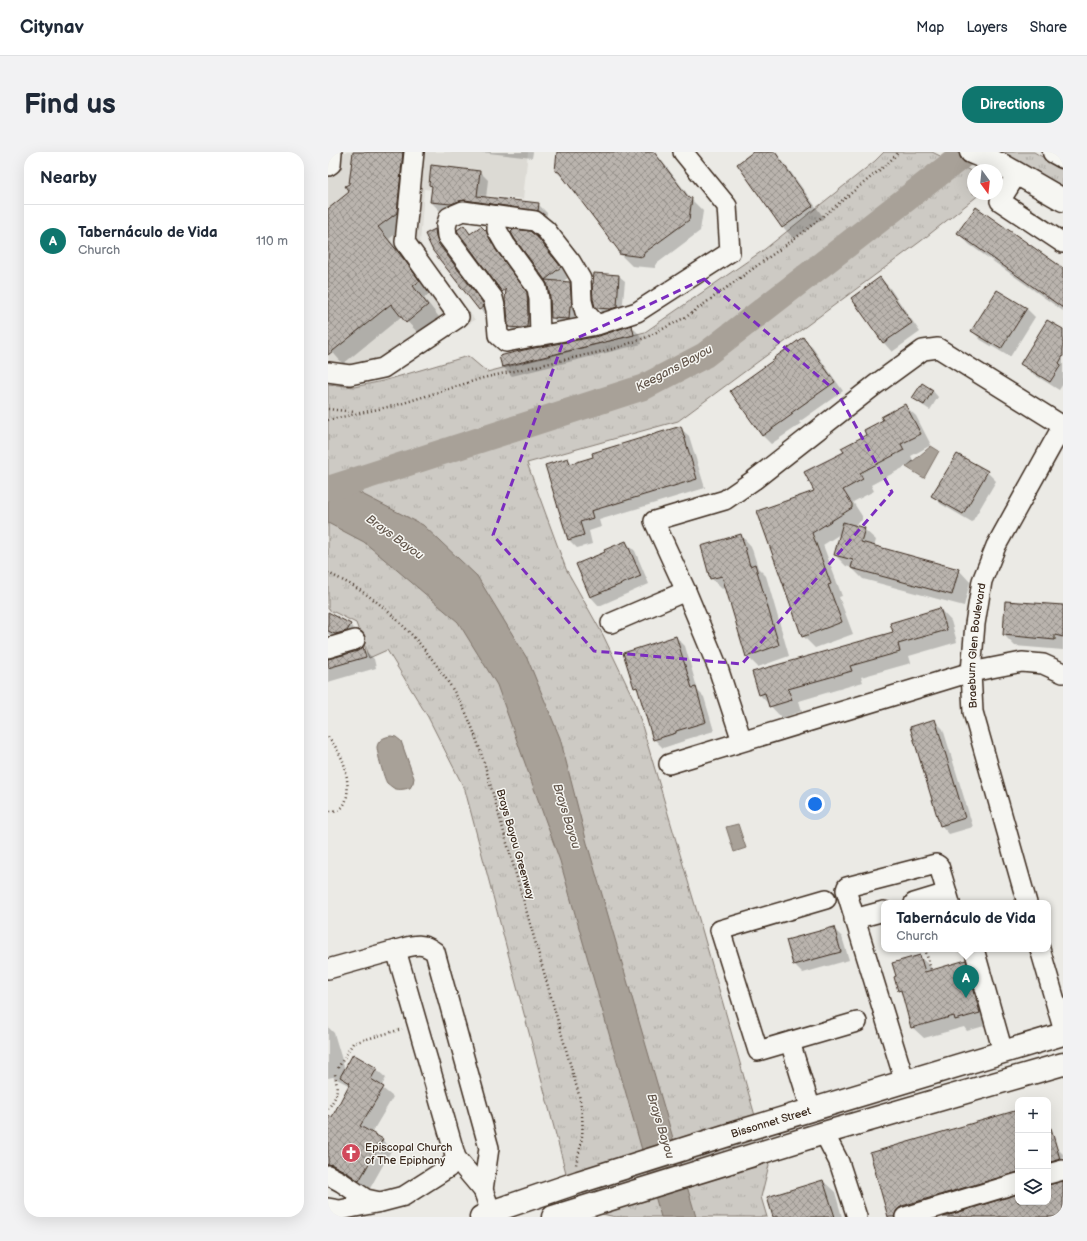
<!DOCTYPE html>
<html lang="en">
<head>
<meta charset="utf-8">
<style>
  :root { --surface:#fff; --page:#f2f2f3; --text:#1f2937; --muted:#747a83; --line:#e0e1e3; --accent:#0f766e }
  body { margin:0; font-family:"Balsamiq Sans",sans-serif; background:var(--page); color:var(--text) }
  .controls { position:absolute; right:12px; bottom:12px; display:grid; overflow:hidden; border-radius:8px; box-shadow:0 4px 16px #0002 }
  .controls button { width:36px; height:36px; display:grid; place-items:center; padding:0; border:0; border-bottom:1px solid var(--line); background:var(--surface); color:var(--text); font:20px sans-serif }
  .compass { position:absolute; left:639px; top:12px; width:36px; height:36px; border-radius:50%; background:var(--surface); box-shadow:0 4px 16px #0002; rotate:165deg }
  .you { position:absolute; left:487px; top:652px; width:14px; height:14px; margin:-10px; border:3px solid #fff; border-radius:50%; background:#1a73e8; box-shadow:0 0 0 6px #1a73e833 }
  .badge { display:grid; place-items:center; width:26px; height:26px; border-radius:50%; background:var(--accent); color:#fff; font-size:13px; font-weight:700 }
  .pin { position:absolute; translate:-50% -33px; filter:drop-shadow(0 1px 2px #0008) }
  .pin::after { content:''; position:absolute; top:21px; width:14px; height:12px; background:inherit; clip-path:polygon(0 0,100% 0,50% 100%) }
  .popup { position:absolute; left:553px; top:748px; width:170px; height:52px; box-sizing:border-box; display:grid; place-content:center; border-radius:8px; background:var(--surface); filter:drop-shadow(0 1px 3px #0005); font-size:13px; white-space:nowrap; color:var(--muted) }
  .popup b { font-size:15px; color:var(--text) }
  .popup::after { content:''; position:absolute; left:50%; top:100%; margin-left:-8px; border:8px solid transparent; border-top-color:var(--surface) }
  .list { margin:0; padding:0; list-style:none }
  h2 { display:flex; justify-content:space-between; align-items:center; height:52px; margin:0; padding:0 16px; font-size:17px }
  h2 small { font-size:13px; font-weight:400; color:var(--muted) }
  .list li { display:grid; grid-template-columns:26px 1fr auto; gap:12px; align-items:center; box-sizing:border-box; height:72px; padding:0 16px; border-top:1px solid var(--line) }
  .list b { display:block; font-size:15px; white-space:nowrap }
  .list p { margin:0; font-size:13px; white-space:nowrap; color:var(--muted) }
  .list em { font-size:13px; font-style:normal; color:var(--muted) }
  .icon { flex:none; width:22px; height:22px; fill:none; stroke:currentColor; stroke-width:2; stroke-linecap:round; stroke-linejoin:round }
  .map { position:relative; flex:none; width:735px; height:1065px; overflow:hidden; border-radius:16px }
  header { display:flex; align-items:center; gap:24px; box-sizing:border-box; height:56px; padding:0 20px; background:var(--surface); border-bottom:1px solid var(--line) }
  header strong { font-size:19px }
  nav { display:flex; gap:22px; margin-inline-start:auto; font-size:14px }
  .intro { display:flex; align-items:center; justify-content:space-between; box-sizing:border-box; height:96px; padding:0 24px }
  h1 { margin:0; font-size:28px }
  .button { padding:10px 18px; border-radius:16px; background:var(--accent); color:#fff; font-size:14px; font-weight:700 }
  main { display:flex; gap:24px; padding:0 24px }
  aside { flex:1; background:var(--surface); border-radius:16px; box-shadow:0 4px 16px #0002 }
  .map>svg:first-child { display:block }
  .built { fill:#dcdad4 }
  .grass { fill:url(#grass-tufts); stroke:#847a71 }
  .water { fill:#a8a198; stroke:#7c7167 }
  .shadow { fill:#0003 }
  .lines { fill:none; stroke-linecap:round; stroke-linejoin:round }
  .river { stroke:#a8a198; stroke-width:26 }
  .building { fill:url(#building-cross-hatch); stroke:#3b2a1e }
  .minor-casing { stroke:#3b2a1e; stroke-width:22 }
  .major-casing { stroke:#3b2a1e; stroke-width:25 }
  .path { stroke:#3b2a1e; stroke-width:2.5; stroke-dasharray:1 3; stroke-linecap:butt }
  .minor { stroke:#f6f6f2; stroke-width:19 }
  .major { stroke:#f6f6f2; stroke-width:22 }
  .marked { fill:none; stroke:#7b2cbf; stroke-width:3; stroke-dasharray:8 5; stroke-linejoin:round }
  .labels { text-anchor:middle; stroke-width:3; stroke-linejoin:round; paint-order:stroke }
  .street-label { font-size:11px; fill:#3b2a1e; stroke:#f6f6f2 }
  .poi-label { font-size:11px; fill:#3b2a1e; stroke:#f6f6f2; text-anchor:start }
  .water-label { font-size:12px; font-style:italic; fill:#615449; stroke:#f6f6f2 }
</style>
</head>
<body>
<header>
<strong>Citynav</strong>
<nav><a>Map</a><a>Layers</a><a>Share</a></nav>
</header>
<div class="intro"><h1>Find us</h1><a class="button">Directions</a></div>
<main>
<aside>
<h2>Nearby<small></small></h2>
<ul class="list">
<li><span class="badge">A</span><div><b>Tabernáculo de Vida</b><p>Church</p></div><em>110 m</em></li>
</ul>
</aside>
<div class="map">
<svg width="735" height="1065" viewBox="0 0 735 1065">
  <defs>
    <pattern id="grass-tufts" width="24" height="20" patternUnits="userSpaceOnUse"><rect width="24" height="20" fill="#cdcac4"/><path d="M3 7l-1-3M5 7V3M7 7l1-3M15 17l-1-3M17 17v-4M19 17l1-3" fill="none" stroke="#b1aea8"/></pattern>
    <pattern id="building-cross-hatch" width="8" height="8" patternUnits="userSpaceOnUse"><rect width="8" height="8" fill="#bab4ae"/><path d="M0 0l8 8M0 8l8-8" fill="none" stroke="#98938d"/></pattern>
  </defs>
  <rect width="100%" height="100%" fill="#ebeae5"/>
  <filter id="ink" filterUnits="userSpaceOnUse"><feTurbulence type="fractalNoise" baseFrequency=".025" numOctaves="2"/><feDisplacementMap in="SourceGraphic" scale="8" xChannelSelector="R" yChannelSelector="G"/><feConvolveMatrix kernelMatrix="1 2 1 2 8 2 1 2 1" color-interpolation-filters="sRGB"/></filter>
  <g filter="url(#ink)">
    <path class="built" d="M0,0H200L195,47L96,37L92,92L147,168L53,226L34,232L0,229Z"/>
    <path class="grass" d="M556,0H604L645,20V42H652L593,89L350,269L199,311L238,417L275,483L307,550L367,753L441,1013L433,1045L439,1065H288L251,1057L238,1021L137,638L100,565L59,498L41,506L28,471L0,457V232L26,235L55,229L140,204L159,220L317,180L437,97L547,9Z
      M666,0H706L735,17V39Z"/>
    <path class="water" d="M603,294L611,299L596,326L578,315Z
      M0,333L13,337L30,340L95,373L149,424L200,508L232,586L259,691L368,1065H333L232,709L169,533L130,470L36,390L0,371Z
      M63,584L68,585L73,589L86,626L85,631L82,636C76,637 69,639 64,635C62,634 61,632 59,631C56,627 49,600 49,595C50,588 56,585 63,584Z
      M410,672L418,696L406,700L398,675Z"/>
    <path class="shadow" d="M26,0H89L80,72L61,87L87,119L103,141L96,146L111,165L91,182L74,164L15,212L0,195V58L22,40Z
      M152,0H205L204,6Z
      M230,0H327L364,48L375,59L372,79L327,113V116L304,114L292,102V99L240,31L228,19Z
      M427,0H448L496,66L466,87L455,75Z
      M152,20L160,28L158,46L210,52L219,61L218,67L112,59L103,50L105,36L102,33Z
      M136,75L144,82L153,75L161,83L166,90L176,108L206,149L208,173L201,184L189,183L181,175L179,143L131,80Z
      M107,78L113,84V92L116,97L160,158L161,160L158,163L152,157L106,98Z
      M630,81L735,117V159L642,93Z
      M209,86L219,96L241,125L233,131H242L248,137L247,172L229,171L224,165L223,145L220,130L217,127Z
      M291,124L297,129L294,161L289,162L275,161L268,154Z
      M552,126L561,135L592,180L564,200L556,191L524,146Z
      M698,156L707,165L682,205L653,188L644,179Z
      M303,174L312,183L314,192L184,224L175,215L173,205L271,185Z
      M735,179V232L731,238L702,220L693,211Z
      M475,186L484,195L515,239L471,270L473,272L443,292L434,283Z
      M594,233L605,239L610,245L602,258L591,251L586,246Z
      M576,253L588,264L603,293L583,304L586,310L543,333L546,339L525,350L534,364V368L525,374L536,377L548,388L546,395L631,418L642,430L636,454L535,427L524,416L518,414L507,403L512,382L495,393L514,444L511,445L525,482L487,496L475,484L430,360L488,339L517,300Z
      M352,276L361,284L377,336L271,368L273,375L261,379L264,392L249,396L241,388L240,307L245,312Z
      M659,320L668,329L644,370L613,352L604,343L616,323Z
      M413,383L423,394L430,416L438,424L461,504L430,515L419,504L398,436L394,437L383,426Z
      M298,390L307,399L321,432L271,454L263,445L249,413L278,400Z
      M735,454V498L687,494L676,483Z
      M612,457L623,469L629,490L581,504L583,511L533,525L535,530L471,549L474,559L454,566L431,542L566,481Z
      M0,462L22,473L31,482L17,491L0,482Z
      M348,485L357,494L370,539L376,545L386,579L356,588V589L335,596L326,587L312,541L307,535Z
      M35,497L46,507L48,516L0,530V508L31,499Z
      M607,569L615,577L645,675L621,682L613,673Z
      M505,776L514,785L521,808L475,821L466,812Z
      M591,804L603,815L604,819L637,809L649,821L663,872L639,879L636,875L596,886L584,875L575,843L571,838L569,825Z
      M0,875L6,881L17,918L48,917L58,926L53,935L65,945L43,982L54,988L64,997L41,1038L0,1017V964L4,966L22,934L5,925L0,926Z
      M690,959V1031L579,1065H565L559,1059Z
      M720,971L727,996L728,995L735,1002V1018L720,1025Z
      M495,1029L507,1040L514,1065H446Z"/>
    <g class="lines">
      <path class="river" d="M3,336L316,235L377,203L639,0"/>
    </g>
    <path class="building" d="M25,0H75L69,61L50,75L75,106L92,129L85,134L100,153L78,171L63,152L0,203V57L21,40L17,34L21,32Z
      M229,0H326L360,45L364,46L361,68L316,101L315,105L291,102V99L231,20L227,19Z
      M425,0H447L485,54L454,76L409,12Z
      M103,13L152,19L149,44L211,51L210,59L137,48L131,49L123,52L102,50L104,34L101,33Z
      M648,55L735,116V156L629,81Z
      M136,73L142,82L153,74L159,80L168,98L199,140L200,164L199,175L193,176L180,175L179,157L177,149L178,137L174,140L130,80L129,78Z
      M107,77L108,85L110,91L155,151L156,155L151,158L105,99L97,82Z
      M186,77L202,79L210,86L233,115L217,128L186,86L183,80Z
      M266,121L291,123L289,155L283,157L268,156L267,155L265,147L264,132H265Z
      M552,125L584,171L555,191L523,146Z
      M217,128L242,130L244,154H242L241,167L223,166L222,145L220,134Z
      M669,138L699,156L673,197L643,179Z
      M719,168L735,177V204L731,211L733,213L722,230L692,212Z
      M304,173L306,183L174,215L171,204L196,198L271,184Z
      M475,185L507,230L463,261L465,262L434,284L402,239L447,207L446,206Z
      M594,231L605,238L596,253L584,246Z
      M577,252L593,282L573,292L576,298L532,321L535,327L515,338L524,352V356L484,381L503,432L500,433L514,470L474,485L429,359L486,339L476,320L516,300L513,296L538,283L536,278L555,268L553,265Z
      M353,274L369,327L263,359L265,366L252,370L256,383L240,388L217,313L240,306L242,312L265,305L264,301Z
      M629,302L660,319L635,362L603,344Z
      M515,370L537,376L533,390L631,417L624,443L523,416L525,408L506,403Z
      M413,382L422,414L427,412L451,493L418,505L394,424L382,427L373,394Z
      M298,389L313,424L262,445L248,412L277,400L276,398Z
      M677,449L735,453V485L727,483V488L675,483Z
      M612,456L619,478L570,492L572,500L522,514L524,519L460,537L464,548L441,555L437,541L431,543L424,520L565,480L562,471Z
      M0,460L23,472L19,479L7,482L0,479Z
      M348,484L364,536L368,535L378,570L348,579V581L325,588L309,535L306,536L295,501Z
      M35,495L38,505L0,516V507L30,499Z
      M607,567L637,666L612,674L582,575Z
      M506,775L513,800L465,813L458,788Z
      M592,803L597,820L638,808L652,861L627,868L626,864L583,876L573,838L570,839L566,825L568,824L564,811Z
      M25,902L49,916L43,927L56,935L32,974L55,987L31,1029L18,1020L5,1013L0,1012V963L4,965L22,931L12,925Z
      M690,958V1020L574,1054L569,1058L566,1065H560L542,1001Z
      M720,976H723L732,1007L720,1011Z
      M495,1028L507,1065H445L439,1045Z
      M735,1029V1065H615L690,1042V1050H720V1033Z"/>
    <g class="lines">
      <defs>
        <g id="minor">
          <path d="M0,14L3,12L4,0"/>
          <path d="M689,22L672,49L735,91"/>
          <path d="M169,64V78L177,92L209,136L211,147L212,184"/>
          <path d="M269,173L257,160L254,149L253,127L243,110L218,78L207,69L135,59L121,65L118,74L119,84L165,146L168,158L170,183L178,190L269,173L309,160L402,100L399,54L355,0"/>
          <path d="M0,220L22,223L55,216L131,165L77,90L86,0"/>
          <path d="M283,471L358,439"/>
          <path d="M0,496L27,488"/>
          <path d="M414,589L390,516L358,439L326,369L397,348L426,328L547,233L595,198L610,196L735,274"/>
          <path d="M341,612L643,520L694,510L715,512L735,521"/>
          <path d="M498,747L392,778L430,899L529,870"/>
          <path d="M586,751L619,741"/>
          <path id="s1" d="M699,751L645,560L643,520L647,472L654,429L668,394L735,273"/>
          <path d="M526,767L556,759"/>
          <path d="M646,797L675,900"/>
          <path d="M712,797L735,876"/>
          <path d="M68,798C84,794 93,789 107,800L161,996L155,1038"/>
          <path d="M0,817L68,798L128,1006L155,1038L163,1060"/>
          <path d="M462,890L481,951L487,957"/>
          <path d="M577,930L518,738L519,735L608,712L611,714L622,751"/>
          <path d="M496,981L511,1010L529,1065"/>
          <path d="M720,1022L735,1018"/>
          <path d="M0,1023L13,1030L38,1047L52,1050"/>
          <path d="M0,1056L12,1058L53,1050L76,1044L120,1016L128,1006"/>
          <path d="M577,1065L690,1031"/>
        </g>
        <g id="major">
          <path d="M643,0L676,14L735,48"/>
          <path d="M726,0L735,5"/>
          <path id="s2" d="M153,1065L163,1060L251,1030L416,978L735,882"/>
          <path d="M225,1065L496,981L735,912"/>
        </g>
      </defs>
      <use href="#minor" class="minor-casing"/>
      <use href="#major" class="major-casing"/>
      <path class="path" d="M0,257L27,260
        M0,268L69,253L155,226L285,197L317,186L358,165L473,82L559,12L571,0
        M0,421C17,429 35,439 50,451C86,480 117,520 138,561C145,576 150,592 155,607L251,943C254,959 256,975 253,991C252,999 249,1006 248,1013
        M0,585C5,590 12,602 15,609C19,620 24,649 12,657C9,659 4,659 0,659
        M597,797L603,818
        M10,916L25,891L74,877
        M0,957C10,942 10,940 7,922"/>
      <use href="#minor" class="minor"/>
      <use href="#major" class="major"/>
    </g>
  </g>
  <path class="marked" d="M376,127L509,240L564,340L414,512L266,499L165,383L234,193Z"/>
  <defs>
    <symbol id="church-disc" viewBox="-11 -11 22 22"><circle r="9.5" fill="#d1495b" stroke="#f6f6f2"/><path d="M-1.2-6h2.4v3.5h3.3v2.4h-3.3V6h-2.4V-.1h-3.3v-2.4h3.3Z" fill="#fff"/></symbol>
  </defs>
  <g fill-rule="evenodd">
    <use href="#church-disc" x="12" y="990" width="22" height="22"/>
  </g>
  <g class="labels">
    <g class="street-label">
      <text dy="4" stroke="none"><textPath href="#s1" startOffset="265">Braeburn Glen Boulevard</textPath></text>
      <text transform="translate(188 692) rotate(74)" y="4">Brays Bayou Greenway</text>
      <text dy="4" stroke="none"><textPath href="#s2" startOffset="305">Bissonnet Street</textPath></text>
    </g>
    <g class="poi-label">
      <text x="37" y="999">Episcopal Church<tspan x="37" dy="13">of The Epiphany</tspan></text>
    </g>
    <g class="water-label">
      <text transform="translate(346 216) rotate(-28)" y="4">Keegans Bayou</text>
      <text transform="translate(67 385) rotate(36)" y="4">Brays Bayou</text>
      <text transform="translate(239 664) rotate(73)" y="4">Brays Bayou</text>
      <text transform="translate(333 974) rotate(73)" y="4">Brays Bayou</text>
    </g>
  </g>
</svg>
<div class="controls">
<button>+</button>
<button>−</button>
<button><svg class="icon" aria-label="layers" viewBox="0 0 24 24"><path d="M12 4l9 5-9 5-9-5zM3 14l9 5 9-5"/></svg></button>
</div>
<svg class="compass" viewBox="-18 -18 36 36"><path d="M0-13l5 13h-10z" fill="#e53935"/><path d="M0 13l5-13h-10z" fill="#747a83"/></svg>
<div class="you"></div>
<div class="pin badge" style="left:638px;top:846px">A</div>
<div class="popup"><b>Tabernáculo de Vida</b>Church</div>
</div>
</main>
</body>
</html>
